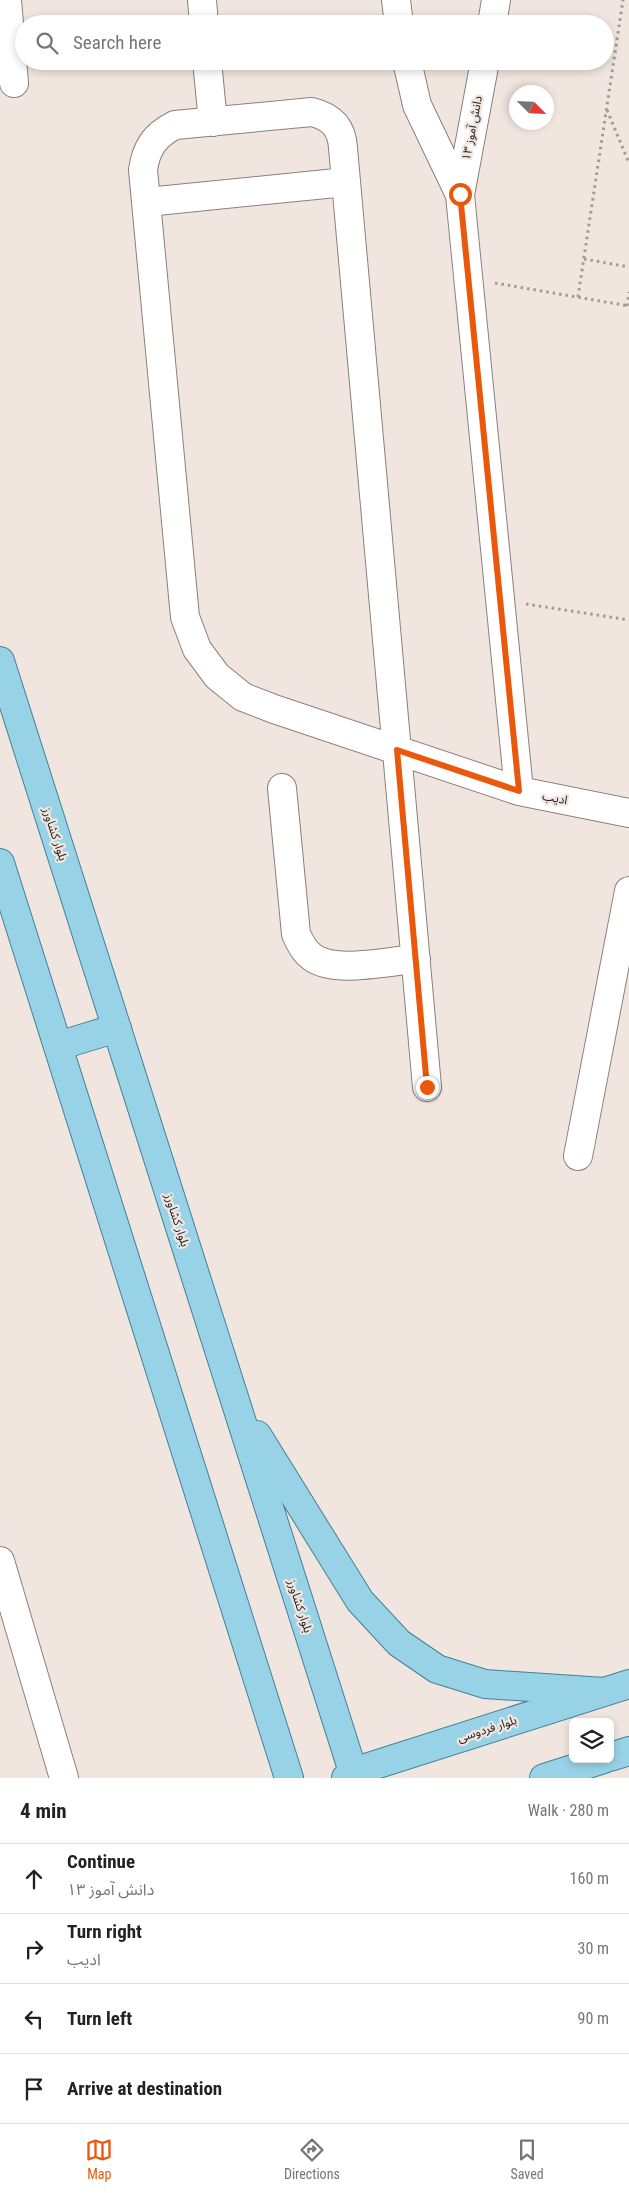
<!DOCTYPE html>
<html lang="en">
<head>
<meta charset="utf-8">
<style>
  :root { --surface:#fff; --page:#f2f2f2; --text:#222; --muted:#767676; --line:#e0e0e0; --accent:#ea580c }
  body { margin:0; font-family:"Roboto Condensed","Noto Sans Arabic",sans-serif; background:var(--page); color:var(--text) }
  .controls { position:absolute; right:15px; bottom:15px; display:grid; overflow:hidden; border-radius:8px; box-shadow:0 2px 8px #0003 }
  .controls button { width:45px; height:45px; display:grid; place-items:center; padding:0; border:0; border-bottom:1px solid var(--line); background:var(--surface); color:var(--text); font:25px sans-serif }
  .compass { position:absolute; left:509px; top:85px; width:45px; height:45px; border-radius:50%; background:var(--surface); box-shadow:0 2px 8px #0003; rotate:114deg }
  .stop { position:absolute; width:15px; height:15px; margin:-11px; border:4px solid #ea580c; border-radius:50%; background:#fff }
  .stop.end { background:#ea580c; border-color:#fff; box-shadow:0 1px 5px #0008 }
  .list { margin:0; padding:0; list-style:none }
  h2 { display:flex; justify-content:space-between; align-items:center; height:65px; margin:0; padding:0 20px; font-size:21px }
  h2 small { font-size:16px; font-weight:400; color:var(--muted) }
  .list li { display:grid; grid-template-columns:32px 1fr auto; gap:15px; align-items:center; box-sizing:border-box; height:70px; padding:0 20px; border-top:1px solid var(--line) }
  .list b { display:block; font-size:19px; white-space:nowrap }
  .list p { margin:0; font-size:16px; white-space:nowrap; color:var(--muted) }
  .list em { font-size:16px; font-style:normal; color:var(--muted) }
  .icon { flex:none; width:28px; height:28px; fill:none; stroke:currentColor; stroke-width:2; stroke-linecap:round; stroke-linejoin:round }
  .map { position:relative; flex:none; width:629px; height:1778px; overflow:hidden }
  .search { position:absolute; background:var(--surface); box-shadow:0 2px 8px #0003; left:15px; right:15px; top:15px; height:55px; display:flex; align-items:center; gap:12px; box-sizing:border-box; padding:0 18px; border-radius:28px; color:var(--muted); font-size:19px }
  .sheet { height:345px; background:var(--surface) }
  nav { display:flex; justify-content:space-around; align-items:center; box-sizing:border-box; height:70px; border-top:1px solid var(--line); background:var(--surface); font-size:14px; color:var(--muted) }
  nav a { display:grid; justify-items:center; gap:2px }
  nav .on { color:var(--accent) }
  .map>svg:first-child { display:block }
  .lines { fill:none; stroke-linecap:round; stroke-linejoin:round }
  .minor-casing { stroke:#8a817b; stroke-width:30 }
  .major-casing { stroke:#438096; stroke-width:30 }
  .path { stroke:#a29a95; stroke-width:3; stroke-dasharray:2.5 4; stroke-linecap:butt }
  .minor { stroke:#fff; stroke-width:28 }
  .major { stroke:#98d2e7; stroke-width:28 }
  .route { stroke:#ea580c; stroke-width:6 }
  .labels { text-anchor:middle; stroke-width:4.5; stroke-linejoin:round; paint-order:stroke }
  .street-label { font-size:12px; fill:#24201e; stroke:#f0e6df }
</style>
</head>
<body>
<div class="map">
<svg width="629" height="1778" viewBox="0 0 629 1778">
  <rect width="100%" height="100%" fill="#f0e6df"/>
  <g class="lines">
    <defs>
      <path id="minor" d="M7,0L14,83
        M202,0L204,24
        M396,0L399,24
        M492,24L496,0
        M207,61L213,122
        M407,61L417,105L460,195
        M485,61L460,195L519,791
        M147,202L346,182
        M282,788L296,934C300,943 304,951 312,957C334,974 388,961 416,959
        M427,1087L343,148C342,128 332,117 312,112L175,125C155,135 146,148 143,170L185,617L197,649L217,676L243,697L274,709L519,791L629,813
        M578,1156L629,891
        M0,1561L64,1778"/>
      <path id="major" d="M0,661L355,1778
        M0,863L289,1778
        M58,1046L117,1028
        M257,1435L360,1601L399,1643L437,1669L485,1684L604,1692
        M610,1757L629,1751
        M346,1778L353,1772L629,1684
        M544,1778L604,1759"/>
    </defs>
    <use href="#minor" class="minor-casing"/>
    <use href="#major" class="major-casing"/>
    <path class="path" d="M607,110L629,163
      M584,259L629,267
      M495,283L629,306
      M578,297L623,0
      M627,306L629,292
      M526,604L629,620"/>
    <use href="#minor" class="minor"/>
    <use href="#major" class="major"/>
  </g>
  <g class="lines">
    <path class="route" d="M427,1087L397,750L519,791L460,194"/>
  </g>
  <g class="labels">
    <g class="street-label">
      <text transform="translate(472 128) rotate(-79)" y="4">دانش آموز ۱۳</text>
      <text transform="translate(555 798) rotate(11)" y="4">ادیب</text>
      <text transform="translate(55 834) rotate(72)" y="4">بلوار کشاورز</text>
      <text transform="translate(177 1220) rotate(72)" y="4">بلوار کشاورز</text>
      <text transform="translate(300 1606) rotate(72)" y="4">بلوار کشاورز</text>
      <text transform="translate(487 1729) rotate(-18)" y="4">بلوار فردوسی</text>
    </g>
  </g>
</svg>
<div class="controls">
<button><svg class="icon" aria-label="layers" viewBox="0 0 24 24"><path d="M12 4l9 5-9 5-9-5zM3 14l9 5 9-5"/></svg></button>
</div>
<svg class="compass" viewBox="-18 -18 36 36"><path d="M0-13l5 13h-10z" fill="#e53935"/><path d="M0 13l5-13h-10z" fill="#767676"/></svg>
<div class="stop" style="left:460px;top:194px"></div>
<div class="stop end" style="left:427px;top:1087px"></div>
<div class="search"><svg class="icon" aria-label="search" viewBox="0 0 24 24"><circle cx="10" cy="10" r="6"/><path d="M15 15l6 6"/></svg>Search here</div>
</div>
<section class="sheet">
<h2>4 min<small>Walk · 280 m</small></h2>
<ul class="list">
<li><svg class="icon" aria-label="ahead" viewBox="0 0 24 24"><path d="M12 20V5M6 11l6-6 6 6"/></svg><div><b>Continue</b><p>دانش آموز ۱۳</p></div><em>160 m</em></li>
<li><svg class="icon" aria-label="right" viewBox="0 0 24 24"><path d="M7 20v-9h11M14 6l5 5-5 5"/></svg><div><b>Turn right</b><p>ادیب</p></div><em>30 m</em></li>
<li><svg class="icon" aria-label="left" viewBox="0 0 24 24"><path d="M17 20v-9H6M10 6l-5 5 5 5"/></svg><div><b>Turn left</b></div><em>90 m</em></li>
<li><svg class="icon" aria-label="arrive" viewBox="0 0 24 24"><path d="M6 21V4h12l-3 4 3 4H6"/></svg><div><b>Arrive at destination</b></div></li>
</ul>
</section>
<nav>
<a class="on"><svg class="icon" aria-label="map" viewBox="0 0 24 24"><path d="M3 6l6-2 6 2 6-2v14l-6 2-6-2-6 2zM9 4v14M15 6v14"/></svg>Map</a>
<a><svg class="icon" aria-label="directions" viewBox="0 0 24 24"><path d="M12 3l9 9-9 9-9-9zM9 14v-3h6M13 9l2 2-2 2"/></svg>Directions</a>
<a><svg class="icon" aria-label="saved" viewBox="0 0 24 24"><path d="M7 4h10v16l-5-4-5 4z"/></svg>Saved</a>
</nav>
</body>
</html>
